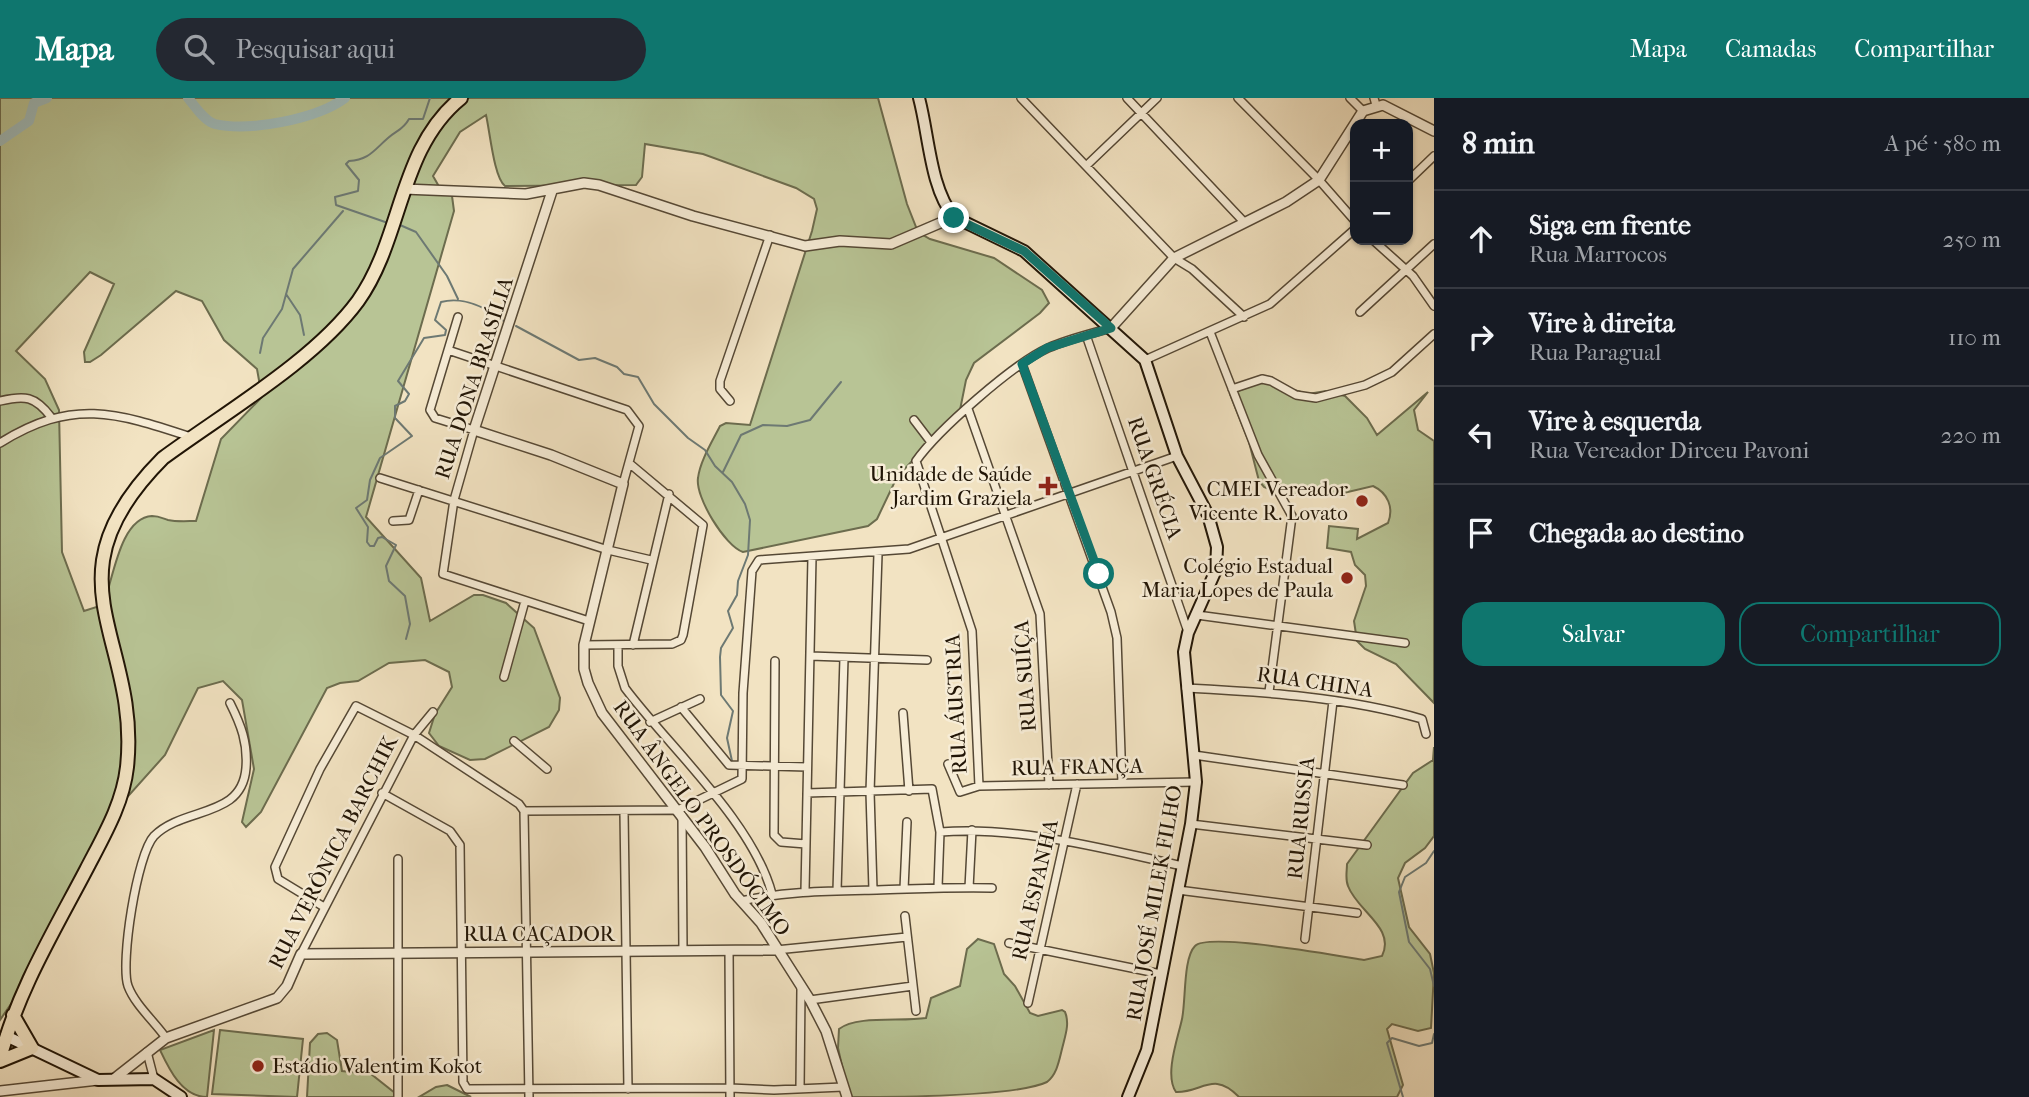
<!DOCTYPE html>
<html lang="pt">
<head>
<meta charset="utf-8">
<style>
  :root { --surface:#171b24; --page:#242831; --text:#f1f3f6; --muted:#9ea1a6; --line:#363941; --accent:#0f766e }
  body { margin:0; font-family:"IM FELL French Canon",serif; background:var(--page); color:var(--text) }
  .controls { position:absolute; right:21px; top:21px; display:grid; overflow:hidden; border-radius:14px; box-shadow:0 2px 5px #0004 }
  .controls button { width:63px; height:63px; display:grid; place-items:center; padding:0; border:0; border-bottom:2px solid var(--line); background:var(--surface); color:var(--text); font:35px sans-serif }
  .stop { position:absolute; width:21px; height:21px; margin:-16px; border:5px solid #0f766e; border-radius:50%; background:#fff }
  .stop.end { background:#0f766e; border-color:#fff; box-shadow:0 2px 7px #0008 }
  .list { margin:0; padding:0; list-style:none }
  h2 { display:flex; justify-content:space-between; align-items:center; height:91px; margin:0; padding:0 28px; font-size:30px }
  h2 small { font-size:23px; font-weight:400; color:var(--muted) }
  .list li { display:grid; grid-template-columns:46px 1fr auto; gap:21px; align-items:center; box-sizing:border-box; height:98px; padding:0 28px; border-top:2px solid var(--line) }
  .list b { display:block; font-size:26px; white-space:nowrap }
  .list p { margin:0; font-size:23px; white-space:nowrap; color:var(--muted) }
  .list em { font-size:23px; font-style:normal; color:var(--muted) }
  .actions { display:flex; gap:14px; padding:21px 28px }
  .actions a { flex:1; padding:16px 0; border:2px solid var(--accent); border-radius:21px; text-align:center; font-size:24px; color:var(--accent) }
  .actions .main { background:var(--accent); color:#fff }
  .icon { flex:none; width:38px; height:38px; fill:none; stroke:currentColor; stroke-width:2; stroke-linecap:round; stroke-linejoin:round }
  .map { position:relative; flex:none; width:1434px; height:999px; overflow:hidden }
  header { display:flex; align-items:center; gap:42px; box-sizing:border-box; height:98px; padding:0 35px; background:var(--accent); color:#fff }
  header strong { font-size:33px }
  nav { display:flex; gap:38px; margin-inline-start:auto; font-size:24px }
  .search { width:490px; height:63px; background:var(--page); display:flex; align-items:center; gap:18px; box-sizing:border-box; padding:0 24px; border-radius:38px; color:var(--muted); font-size:26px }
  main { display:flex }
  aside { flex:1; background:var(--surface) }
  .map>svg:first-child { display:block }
  .green { fill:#b8c495; stroke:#6c6c4e; stroke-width:2; fill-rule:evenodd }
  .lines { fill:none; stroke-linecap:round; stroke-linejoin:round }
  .stream { stroke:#6d7973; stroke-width:2 }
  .river { stroke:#9fbcbc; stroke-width:10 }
  .minor-casing { stroke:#554835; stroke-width:10 }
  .tertiary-casing { stroke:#554835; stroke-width:12 }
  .secondary-casing { stroke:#211506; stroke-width:14 }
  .trunk-casing { stroke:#211506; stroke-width:16 }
  .minor { stroke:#f7edd7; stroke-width:7 }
  .tertiary { stroke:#f7edd7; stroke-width:9 }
  .secondary { stroke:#f7edd7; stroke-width:10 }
  .trunk { stroke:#f2e3c2; stroke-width:12 }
  .route { stroke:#0f766e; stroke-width:9 }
  .poi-dot { fill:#8f2418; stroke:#f7edd7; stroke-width:2.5 }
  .labels { text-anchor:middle; stroke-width:5; stroke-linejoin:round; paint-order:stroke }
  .street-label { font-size:21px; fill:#211506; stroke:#f7edd7 }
  .poi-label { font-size:21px; fill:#211506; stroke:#f7edd7; text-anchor:end }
</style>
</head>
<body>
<header>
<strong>Mapa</strong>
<div class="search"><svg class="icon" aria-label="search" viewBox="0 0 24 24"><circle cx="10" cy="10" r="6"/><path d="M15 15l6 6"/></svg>Pesquisar aqui</div>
<nav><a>Mapa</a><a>Camadas</a><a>Compartilhar</a></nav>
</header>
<main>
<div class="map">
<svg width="1434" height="999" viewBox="0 0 1434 999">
  <rect width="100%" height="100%" fill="#f2e3c2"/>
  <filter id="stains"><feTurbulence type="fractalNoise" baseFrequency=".00286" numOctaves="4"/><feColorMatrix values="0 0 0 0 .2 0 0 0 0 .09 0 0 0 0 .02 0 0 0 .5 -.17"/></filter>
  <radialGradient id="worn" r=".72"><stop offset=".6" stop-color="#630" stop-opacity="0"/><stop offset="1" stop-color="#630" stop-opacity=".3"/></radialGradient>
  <path class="green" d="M0,0H878L907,106L918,134L930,141L994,160L1042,192L1049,205L1040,215L974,265L966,282L960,312L897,379L877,421L868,428L743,454C725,448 695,399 698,380C700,363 712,344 720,328L726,325L750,327L812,133L817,111L814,101L796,90L703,56L645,46L642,79L636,87L505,88C494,80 490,34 486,17L460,34L433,78L441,92L452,98L454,113L366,419L421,480L430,523L474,497H483L506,505L534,530L560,600L559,612L549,629L485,661L470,662L439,648L429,635L435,616L452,589L449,574L425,562L389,565L358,583L340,585L327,590L261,714L246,729L242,724L254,671L242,602L223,583L198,590L165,657L104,725L24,887L0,922ZM90,174L114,186L84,254L85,264H90L101,257L176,193L202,203L224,242L257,271L262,299L221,341L196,423C188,423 177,424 168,422C162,420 159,418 152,418C119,420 113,484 103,507L84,513L62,454L59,312L45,281L16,253Z
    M1263,283L1308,296L1326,293L1345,298L1367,320L1377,337L1428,294L1414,312L1418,332L1434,343V605L1396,566L1365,551L1357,543L1354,523L1366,488L1365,477L1355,467L1351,454L1327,450L1329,428L1358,431L1357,441L1388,425C1394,410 1388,395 1373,388L1331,398L1281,396L1264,389L1259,383L1249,344L1230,296Z
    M1434,649V738L1425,750L1405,765L1398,780L1409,829L1430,856L1434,875L1431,930L1418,933L1392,926L1387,931L1403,987L1397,999H1239C1213,972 1202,995 1176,994C1164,977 1178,940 1182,921C1186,903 1183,860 1195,848C1208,834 1340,858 1364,862L1382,858C1396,830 1357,813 1348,788C1345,781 1347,773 1347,766L1413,675L1433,662Z
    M978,841L994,846L1004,876L1015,888L1030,915L1038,918L1062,912L1065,914C1070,926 1065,938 1062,951C1059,963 1057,976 1047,984C1016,999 893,999 849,999L838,950L839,931C857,917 901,924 926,920L931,900L960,888L967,851Z
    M214,932L207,999C182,999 169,971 160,952Z
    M220,932L303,941L297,999L212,996Z
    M327,935L337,942L342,973L371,976L400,999H307L310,945L318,936Z
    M447,987L471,999H419L436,989Z"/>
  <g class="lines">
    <path class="stream" d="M388,125L336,107L335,99L358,93L359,82L346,66L349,63C369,62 374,52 388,40C397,32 403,32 409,21H423L430,0
      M400,127L416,134L447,178L458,201
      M286,196L300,217L304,237
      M516,228L579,262L595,260L617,269L624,276L638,279L654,306L688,340L705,352L715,368L732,384L745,406L750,422L748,457L738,483L737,497L728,513L733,530L721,550L720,559L721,597L733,613L727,640L732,663
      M260,255L263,240L282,211L293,171L343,113
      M723,374L741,337L763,327L787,328L810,322L841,284
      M406,541L410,526L405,498L389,483L386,468L396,447L382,439L378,440L374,448H370L367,444L368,429L356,410L367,402L370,382L380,360L412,338L395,320V308L405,303L409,296L398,283L424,240L445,237L446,232L435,222L441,204C463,198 487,210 505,224
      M1434,753L1426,765L1405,779L1399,794L1409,844L1430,871L1434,888
      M1403,999L1387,945L1392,940L1419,948L1432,945L1434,936"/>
    <path class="river" d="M188,0C195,8 204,23 215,26C249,34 317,21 345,0
      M0,43L29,23L34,5L47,0"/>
    <defs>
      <path id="minor" d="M1021,0L1174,160L1192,171L1244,219
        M1127,0L1244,124
        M1238,0L1319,82L1355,123
        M1350,0L1363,13
        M1374,0L1376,7
        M1086,68L1157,0
        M1408,83L1434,58
        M1373,142L1413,178L1434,208
        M1360,214L1434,146
        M458,219L430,312L435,320L474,332L454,402L443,476L589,523
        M1210,234L1258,357L1292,418L1269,594
        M1086,237L1188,534
        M448,252L627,312L639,328L623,386
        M1145,262L1270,206L1355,131
        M1022,266L1111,514L1117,540L1122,685
        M1232,291L1262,281L1271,283L1296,297L1316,300L1365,287L1392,274L1434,236
        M0,303C25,297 35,298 51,319
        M730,303L720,291V283L770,137
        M968,311L1040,516L1049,687
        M914,322L930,343
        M0,345C72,300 115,314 191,339
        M380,380L608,452L651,462
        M393,423L409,422L419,392
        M1197,517L1405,545
        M584,547L672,546L681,542L683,537L703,427L629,365
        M633,547L669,396
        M618,548V568L625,590C670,650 753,724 772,796
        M810,558L927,562
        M775,563L774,737L781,744L806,746
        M504,579L525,503
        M1186,590C1265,594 1346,599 1422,621L1426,636
        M681,609L729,667L807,669
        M903,615L909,693
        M650,624L700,601
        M514,643L547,671
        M1194,657L1403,687
        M948,666L960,694L979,688L1196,684
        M979,688L972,533L916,363C938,332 1013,266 1048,250C1068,241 1090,236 1111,230
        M382,695L450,733L460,747L463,984L467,991L730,990L774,992L843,989
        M807,695L932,691L940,734L938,789
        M524,713L678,712L742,681L743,595L752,473L759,462L909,451L1177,358
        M524,713L529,999
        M624,714L628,991
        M682,718L683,853
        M1191,726L1367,747
        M940,734C1022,728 1103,751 1183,768
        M398,761V999
        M969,790L972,732
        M904,791L907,724
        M873,792L870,694L878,456
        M1178,792L1357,815
        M805,793L812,459
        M837,793L844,560
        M741,803C786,793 831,793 877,792C916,791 953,789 992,790
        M324,809L278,781L275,769L320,671L356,608L414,637L519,706L524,713
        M905,818L916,913
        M1305,841L1333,603
        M1009,845L1161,876
        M729,852L730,999
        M776,852L907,839
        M301,856L414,637L433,614
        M810,902L913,888
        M1028,905L1077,686
        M166,940C155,924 135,907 128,888C120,865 137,756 154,738C184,708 242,721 246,670C248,645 241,627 230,605
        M147,954L154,981
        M800,991L801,891"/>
      <path id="tertiary" d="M404,91L526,96L584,85L599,87L693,118L805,148L840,143L891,146L954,119
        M552,93L474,332L551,357L623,386L584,547V571L588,585L602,615L705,749L735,796L761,825L810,902L826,933L847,999
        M1111,230L1174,160L1286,104L1319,82L1363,13L1383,7L1434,33
        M115,980L166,940L277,900L287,888L301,856L776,852
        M0,993L98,982"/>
      <path id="secondary" d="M919,0C929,37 930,90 954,119L1024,153L1145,262L1177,358L1208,417L1217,449L1216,472L1188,535L1184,554L1196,684L1191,726L1147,952L1128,999
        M6,938L98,982L154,981L181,999"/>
      <path id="trunk" d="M0,961C17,894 54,833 86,772C103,739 123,706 127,669C141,539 41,482 163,360C224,315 314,263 358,203C403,140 398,51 461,0
        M0,963L32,950L13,917"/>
    </defs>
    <use href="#minor" class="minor-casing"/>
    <use href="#tertiary" class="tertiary-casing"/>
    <use href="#secondary" class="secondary-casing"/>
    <use href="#trunk" class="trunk-casing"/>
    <use href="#minor" class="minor"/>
    <use href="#tertiary" class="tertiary"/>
    <use href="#secondary" class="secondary"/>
    <use href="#trunk" class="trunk"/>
  </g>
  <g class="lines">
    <path class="route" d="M954,120L1024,153L1111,230L1047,250L1022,266L1099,476"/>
  </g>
  <g class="poi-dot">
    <path d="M1044.5 377.5h7v7h7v7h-7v7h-7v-7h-7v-7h7z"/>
    <circle cx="1362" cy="403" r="7"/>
    <circle cx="1347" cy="480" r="7"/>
    <circle cx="258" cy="968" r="7"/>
  </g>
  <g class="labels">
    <g class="street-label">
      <text transform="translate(474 280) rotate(-72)" y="7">RUA DONA BRASÍLIA</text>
      <text transform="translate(1155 380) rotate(71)" y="7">RUA GRÉCIA</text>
      <text transform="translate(1025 578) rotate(-94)" y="7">RUA SUÍÇA</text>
      <text transform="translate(1315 584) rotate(8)" y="7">RUA CHINA</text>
      <text transform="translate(956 606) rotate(-93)" y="7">RUA ÁUSTRIA</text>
      <text transform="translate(1077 669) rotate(-1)" y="7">RUA FRANÇA</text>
      <text transform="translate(702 720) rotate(54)" y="7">RUA ÂNGELO PROSDÓCIMO</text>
      <text transform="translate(1301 720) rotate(-84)" y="7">RUA RUSSIA</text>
      <text transform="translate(333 754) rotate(-63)" y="7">RUA VERÔNICA BARCHIK</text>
      <text transform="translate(1035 792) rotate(-77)" y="7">RUA ESPANHA</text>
      <text transform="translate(1154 805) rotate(-80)" y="7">RUA JOSÉ MILEK FILHO</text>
      <text x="539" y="843">RUA CAÇADOR</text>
    </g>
    <g class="poi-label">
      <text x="1032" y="383">Unidade de Saúde<tspan x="1032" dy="24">Jardim Graziela</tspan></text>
      <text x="1348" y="398">CMEI Vereador<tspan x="1348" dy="24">Vicente R. Lovato</tspan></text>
      <text x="1333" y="475">Colégio Estadual<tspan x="1333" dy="24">Maria Lopes de Paula</tspan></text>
      <text x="272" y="975" text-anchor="start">Estádio Valentim Kokot</text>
    </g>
  </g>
  <rect width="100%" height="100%" filter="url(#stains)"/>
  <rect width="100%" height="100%" fill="url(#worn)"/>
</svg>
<div class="controls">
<button>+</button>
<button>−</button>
</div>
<div class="stop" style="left:1099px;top:476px"></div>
<div class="stop end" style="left:954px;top:120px"></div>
</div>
<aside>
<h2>8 min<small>A pé · 580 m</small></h2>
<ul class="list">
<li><svg class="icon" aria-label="ahead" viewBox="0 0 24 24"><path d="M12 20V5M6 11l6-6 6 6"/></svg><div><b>Siga em frente</b><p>Rua Marrocos</p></div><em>250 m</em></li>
<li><svg class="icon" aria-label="right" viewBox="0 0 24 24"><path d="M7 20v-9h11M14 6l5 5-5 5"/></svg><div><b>Vire à direita</b><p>Rua Paragual</p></div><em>110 m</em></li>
<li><svg class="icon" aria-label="left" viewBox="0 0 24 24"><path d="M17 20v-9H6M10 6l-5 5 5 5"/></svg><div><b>Vire à esquerda</b><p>Rua Vereador Dirceu Pavoni</p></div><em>220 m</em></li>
<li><svg class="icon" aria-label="arrive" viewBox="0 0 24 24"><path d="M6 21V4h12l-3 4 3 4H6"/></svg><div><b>Chegada ao destino</b></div></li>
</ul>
<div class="actions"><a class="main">Salvar</a><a>Compartilhar</a></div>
</aside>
</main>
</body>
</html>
